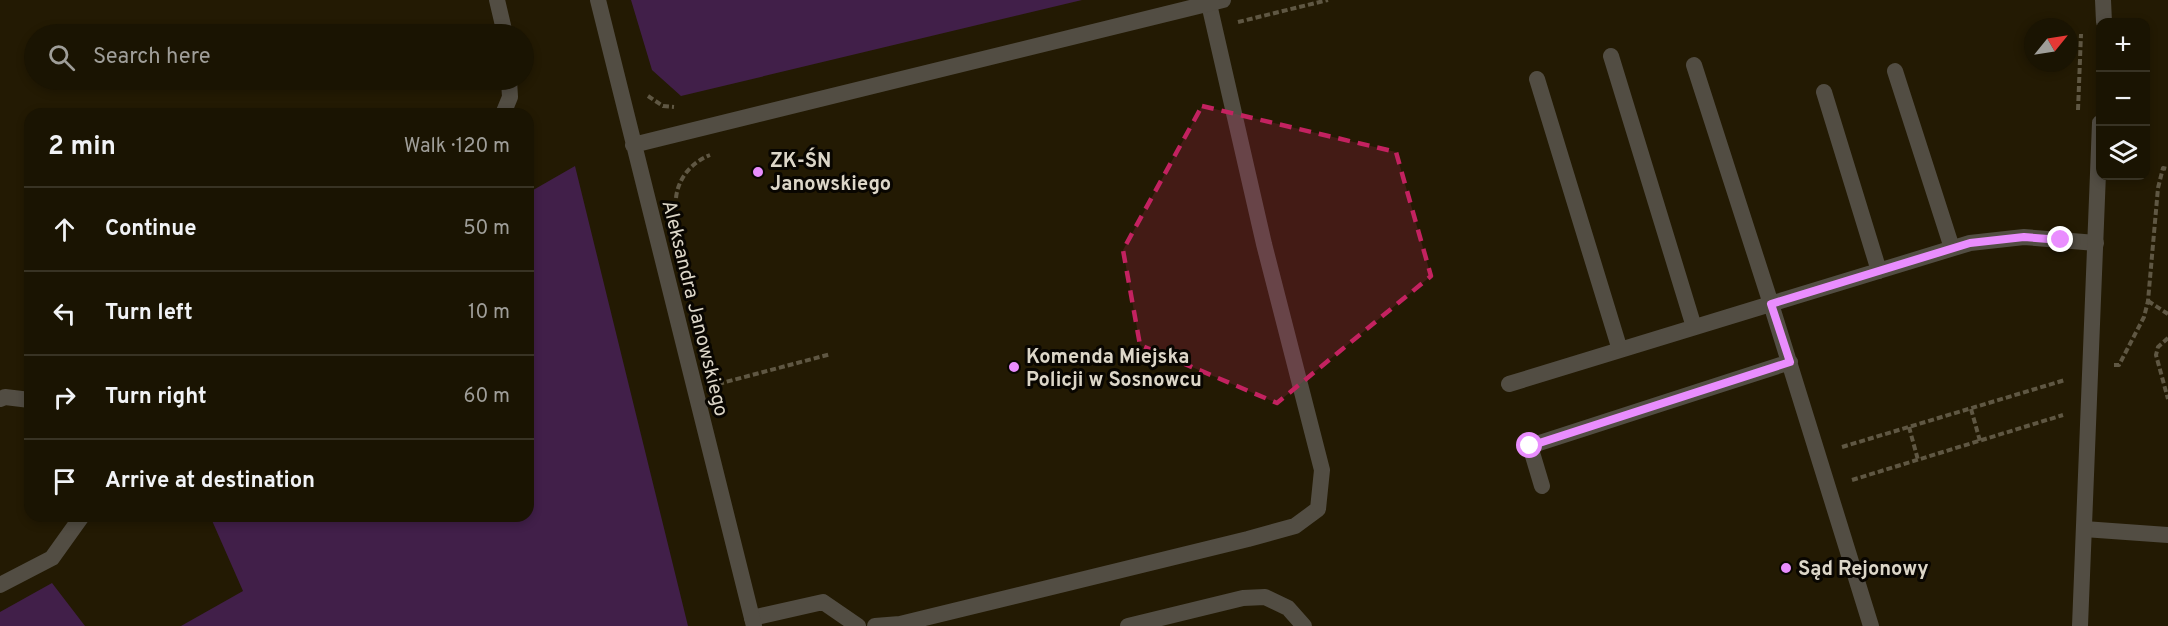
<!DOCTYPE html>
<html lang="en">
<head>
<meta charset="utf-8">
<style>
  :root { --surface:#1a1402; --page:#272111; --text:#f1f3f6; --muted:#9f9e99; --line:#383324 }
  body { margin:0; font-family:Overpass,sans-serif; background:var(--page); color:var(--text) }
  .controls { position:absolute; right:18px; top:18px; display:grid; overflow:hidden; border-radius:12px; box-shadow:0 3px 9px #0003 }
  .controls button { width:54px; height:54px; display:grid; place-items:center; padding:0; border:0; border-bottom:2px solid var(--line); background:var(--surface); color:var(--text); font:30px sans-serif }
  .compass { position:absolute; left:2024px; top:18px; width:54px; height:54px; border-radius:50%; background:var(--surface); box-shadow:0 3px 9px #0003; rotate:60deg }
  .stop { position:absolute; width:18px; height:18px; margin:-14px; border:4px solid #e98dfe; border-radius:50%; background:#fff }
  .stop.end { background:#e98dfe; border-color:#fff; box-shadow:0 2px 6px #0008 }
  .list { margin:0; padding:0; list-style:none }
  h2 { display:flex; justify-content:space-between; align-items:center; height:78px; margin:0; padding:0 24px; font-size:26px }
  h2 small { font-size:20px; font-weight:400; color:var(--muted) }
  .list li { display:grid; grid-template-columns:39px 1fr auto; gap:18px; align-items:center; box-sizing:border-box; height:84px; padding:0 24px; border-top:2px solid var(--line) }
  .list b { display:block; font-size:22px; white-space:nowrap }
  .list em { font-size:20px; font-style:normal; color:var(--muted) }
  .icon { flex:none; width:33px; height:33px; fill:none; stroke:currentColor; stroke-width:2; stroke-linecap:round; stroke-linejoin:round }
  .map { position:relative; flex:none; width:2168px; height:626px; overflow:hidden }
  .search { position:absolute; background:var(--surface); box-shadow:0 3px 9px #0003; left:24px; top:24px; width:510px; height:66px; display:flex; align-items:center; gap:15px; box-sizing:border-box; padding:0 21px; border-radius:33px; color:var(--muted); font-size:22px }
  .panel { position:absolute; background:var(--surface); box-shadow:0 3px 9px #0003; left:24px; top:108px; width:510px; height:414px; border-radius:18px }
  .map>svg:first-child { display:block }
  .green { fill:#411f49 }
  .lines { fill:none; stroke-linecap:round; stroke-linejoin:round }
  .path { stroke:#5f5743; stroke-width:4; stroke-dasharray:6 3; stroke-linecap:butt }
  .service { stroke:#524d43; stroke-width:16 }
  .minor { stroke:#524d43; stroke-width:16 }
  .route { stroke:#e98dfe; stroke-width:8 }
  .marked { fill:#c32260; fill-opacity:0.2; stroke:#c32260; stroke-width:4.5; stroke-dasharray:12 8; stroke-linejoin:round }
  .poi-dot { fill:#e98dfe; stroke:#090601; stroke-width:2 }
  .labels { text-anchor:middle; stroke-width:6; stroke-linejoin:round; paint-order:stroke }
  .poi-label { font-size:20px; font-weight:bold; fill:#dcd6c8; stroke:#090601; text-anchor:start }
  .street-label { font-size:20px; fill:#dcd6c8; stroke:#090601 }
</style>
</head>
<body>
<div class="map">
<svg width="2168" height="626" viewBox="0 0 2168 626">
  <rect width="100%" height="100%" fill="#231a03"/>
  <path class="green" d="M631,0H1082L681,96L652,70Z
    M575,166L688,626H181L243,591L210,516H528V193Z
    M52,583L85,626H0V612Z"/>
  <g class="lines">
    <path class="path" d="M1238,22L1328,0
      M648,96L663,106L674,107
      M2078,110L2081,34
      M676,198C678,178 692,162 710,155
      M2148,301L2168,314
      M2168,338L2158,347L2156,355L2168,399
      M2114,365H2119L2144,317L2148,301L2158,188L2163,168L2168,169
      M718,384L831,354
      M1971,409L1980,441
      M1909,427L1918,460
      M1842,447L2065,380
      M1852,480L2063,415"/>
    <path class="service" d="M497,0L505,34
      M1611,56L1694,327
      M1694,65L1771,304L1871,626
      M1895,71L1952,248
      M1537,79L1620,350
      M1824,92L1879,271
      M503,114L510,97L509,80
      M1509,384L1970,243L2024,237L2096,243
      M0,399L5,397L30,400
      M1542,486L1530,446L1790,362
      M2084,529L2168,535
      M0,585L52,558L82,516
      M752,618L823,602L858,626
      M875,626L900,624L1248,539L1295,526L1318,509L1322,470L1264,244L1209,4
      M1128,626L1243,598L1265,597L1288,608L1304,626"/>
    <path class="minor" d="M598,0L754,626
      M2103,0L2104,22
      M633,145L1223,0
      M2080,626L2100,123"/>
  </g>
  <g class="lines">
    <path class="route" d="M1530,446L1790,362L1771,304L1970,243L2024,237L2061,240"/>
  </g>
  <path class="marked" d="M1202,106L1396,152L1431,276L1277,403L1140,345L1123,250Z"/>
  <g class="poi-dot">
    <circle cx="758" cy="172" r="6"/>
    <circle cx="1014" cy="367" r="6"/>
    <circle cx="1786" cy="568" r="6"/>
  </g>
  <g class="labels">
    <g class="poi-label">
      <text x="770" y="167">ZK-ŚN<tspan x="770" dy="23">Janowskiego</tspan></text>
      <text x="1026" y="363">Komenda Miejska<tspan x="1026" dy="23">Policji w Sosnowcu</tspan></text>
      <text x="1798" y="575">Sąd Rejonowy</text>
    </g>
    <g class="street-label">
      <text transform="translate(696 308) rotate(76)" y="7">Aleksandra Janowskiego</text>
    </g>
  </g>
</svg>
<div class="controls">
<button>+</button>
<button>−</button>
<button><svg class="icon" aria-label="layers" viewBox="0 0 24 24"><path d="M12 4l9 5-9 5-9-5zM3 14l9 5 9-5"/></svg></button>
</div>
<svg class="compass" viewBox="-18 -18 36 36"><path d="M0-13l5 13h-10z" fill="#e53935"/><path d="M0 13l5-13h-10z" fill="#9f9e99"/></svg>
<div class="stop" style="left:1530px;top:446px"></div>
<div class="stop end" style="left:2061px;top:240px"></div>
<div class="search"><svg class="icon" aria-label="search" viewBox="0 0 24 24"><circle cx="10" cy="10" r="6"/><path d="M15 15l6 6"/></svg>Search here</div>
<section class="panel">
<h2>2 min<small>Walk · 120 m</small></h2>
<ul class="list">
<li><svg class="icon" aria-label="ahead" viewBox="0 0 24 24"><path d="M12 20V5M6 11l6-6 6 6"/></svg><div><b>Continue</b></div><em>50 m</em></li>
<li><svg class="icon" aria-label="left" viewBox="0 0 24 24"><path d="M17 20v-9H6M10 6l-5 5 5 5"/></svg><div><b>Turn left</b></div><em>10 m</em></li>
<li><svg class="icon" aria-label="right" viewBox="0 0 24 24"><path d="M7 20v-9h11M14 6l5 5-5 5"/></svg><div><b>Turn right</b></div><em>60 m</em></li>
<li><svg class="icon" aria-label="arrive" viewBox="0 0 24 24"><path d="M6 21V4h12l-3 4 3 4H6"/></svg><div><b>Arrive at destination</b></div></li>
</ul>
</section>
</div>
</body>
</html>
